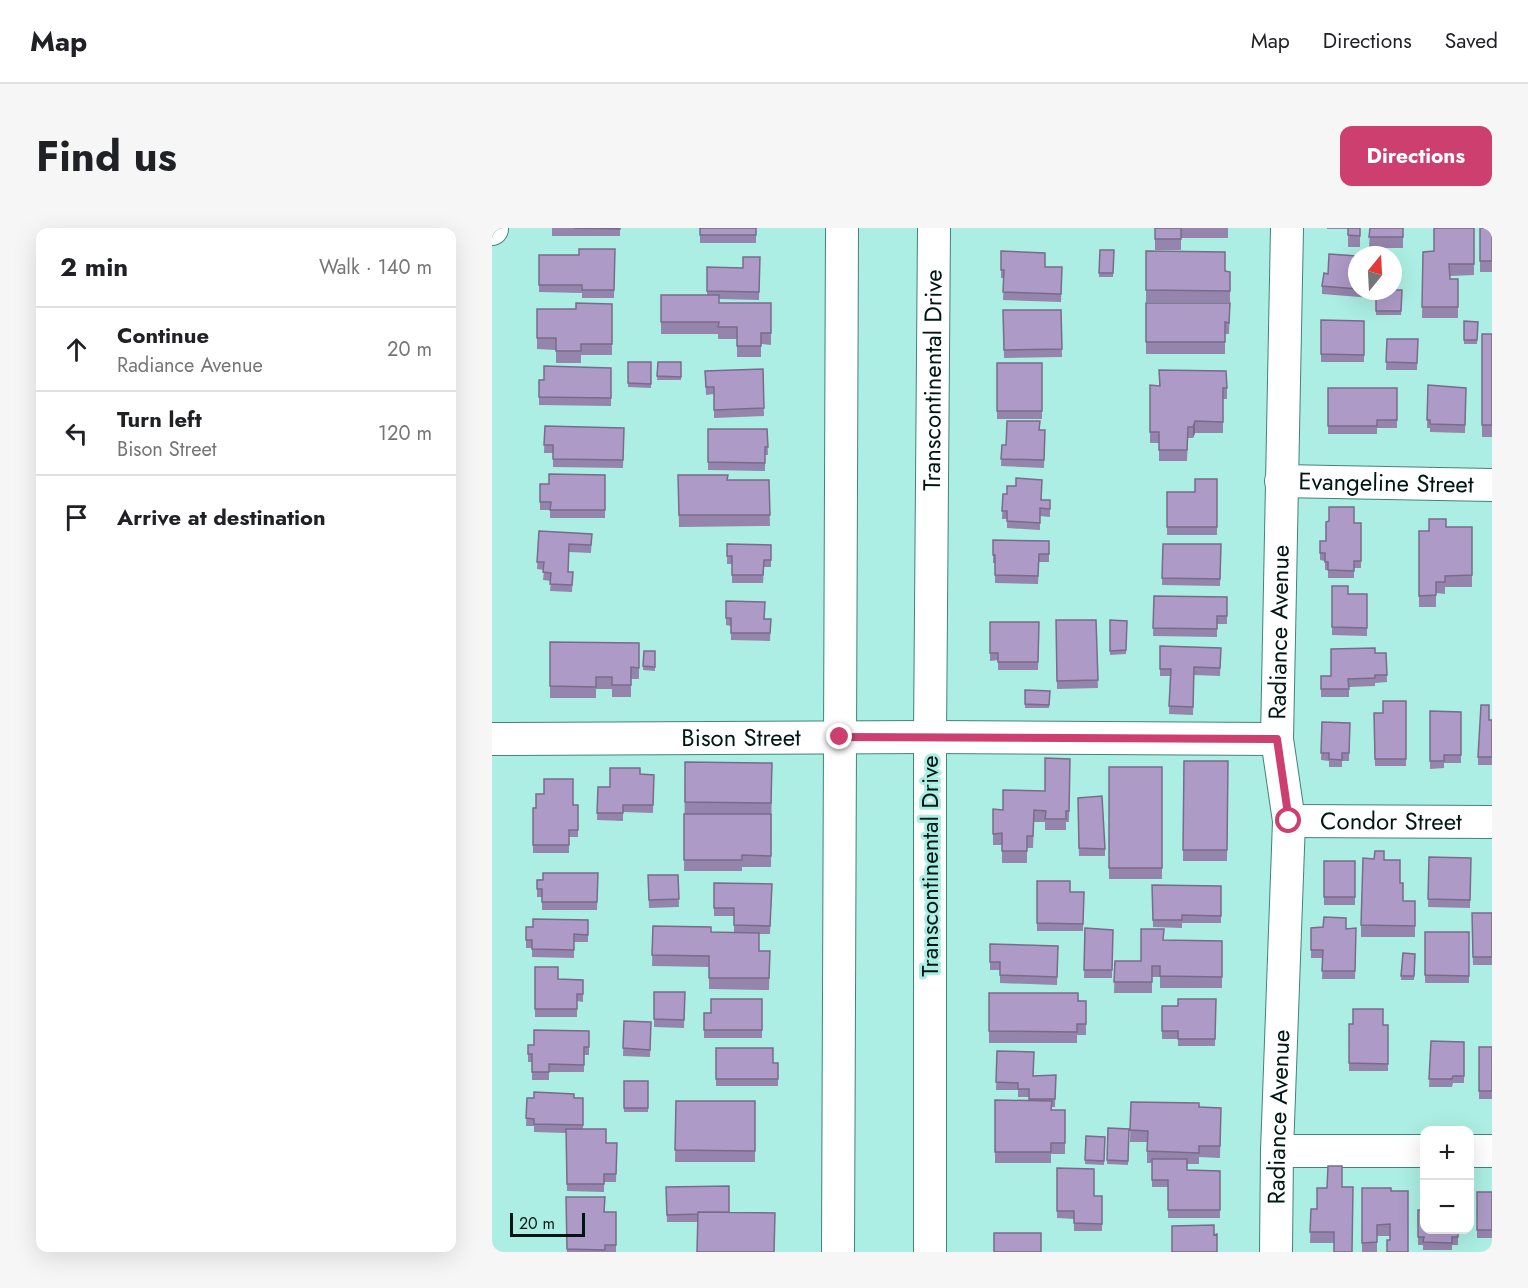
<!DOCTYPE html>
<html lang="en">
<head>
<meta charset="utf-8">
<style>
  :root { --surface:#fff; --page:#f6f6f6; --text:#202124; --muted:#757577; --line:#e0e0e0; --accent:#cc3f6f }
  body { margin:0; font-family:Jost,sans-serif; background:var(--page); color:var(--text) }
  .controls { position:absolute; right:18px; bottom:18px; display:grid; overflow:hidden; border-radius:12px; box-shadow:0 6px 24px #0002 }
  .controls button { width:54px; height:54px; display:grid; place-items:center; padding:0; border:0; border-bottom:2px solid var(--line); background:var(--surface); color:var(--text); font:30px sans-serif }
  .compass { position:absolute; left:856px; top:18px; width:54px; height:54px; border-radius:50%; background:var(--surface); box-shadow:0 6px 24px #0002; rotate:18deg }
  .scale { position:absolute; left:18px; bottom:15px; width:75px; box-sizing:border-box; padding-left:6px; border:3px solid #001613; border-top:0; font-size:16px; line-height:21px; white-space:nowrap; color:#001613; -webkit-text-stroke:4px #aceee3; paint-order:stroke }
  .stop { position:absolute; width:18px; height:18px; margin:-14px; border:4px solid #cc3f6f; border-radius:50%; background:#fff }
  .stop.end { background:#cc3f6f; border-color:#fff; box-shadow:0 2px 6px #0008 }
  .list { margin:0; padding:0; list-style:none }
  h2 { display:flex; justify-content:space-between; align-items:center; height:78px; margin:0; padding:0 24px; font-size:26px }
  h2 small { font-size:20px; font-weight:400; color:var(--muted) }
  .list li { display:grid; grid-template-columns:39px 1fr auto; gap:18px; align-items:center; box-sizing:border-box; height:84px; padding:0 24px; border-top:2px solid var(--line) }
  .list b { display:block; font-size:22px; white-space:nowrap }
  .list p { margin:0; font-size:20px; white-space:nowrap; color:var(--muted) }
  .list em { font-size:20px; font-style:normal; color:var(--muted) }
  .icon { flex:none; width:33px; height:33px; fill:none; stroke:currentColor; stroke-width:2; stroke-linecap:round; stroke-linejoin:round }
  .map { position:relative; flex:none; width:1000px; height:1024px; overflow:hidden; border-radius:12px }
  header { display:flex; align-items:center; gap:36px; box-sizing:border-box; height:84px; padding:0 30px; background:var(--surface); border-bottom:2px solid var(--line) }
  header strong { font-size:28px }
  nav { display:flex; gap:33px; margin-inline-start:auto; font-size:21px }
  .intro { display:flex; align-items:center; justify-content:space-between; box-sizing:border-box; height:144px; padding:0 36px }
  h1 { margin:0; font-size:42px }
  .button { padding:15px 27px; border-radius:12px; background:var(--accent); color:#fff; font-size:21px; font-weight:700 }
  main { display:flex; gap:36px; padding:0 36px }
  aside { flex:1; background:var(--surface); border-radius:12px; box-shadow:0 6px 24px #0002 }
  .map>svg:first-child { display:block }
  .lines { fill:none; stroke-linecap:round; stroke-linejoin:round }
  .minor-casing { stroke:#42837a; stroke-width:34 }
  .minor { stroke:#fff; stroke-width:32 }
  .wall { fill:#9584ab }
  .shaded-wall { fill:#796c8b }
  .building { fill:#ad9ac7; stroke:#796c8b; stroke-width:1.5 }
  .route { stroke:#cc3f6f; stroke-width:8 }
  .labels { text-anchor:middle; stroke-width:6; stroke-linejoin:round; paint-order:stroke }
  .street-label { font-size:24px; fill:#001613; stroke:#aceee3 }
</style>
</head>
<body>
<header>
<strong>Map</strong>
<nav><a>Map</a><a>Directions</a><a>Saved</a></nav>
</header>
<div class="intro"><h1>Find us</h1><a class="button">Directions</a></div>
<main>
<aside>
<h2>2 min<small>Walk · 140 m</small></h2>
<ul class="list">
<li><svg class="icon" aria-label="ahead" viewBox="0 0 24 24"><path d="M12 20V5M6 11l6-6 6 6"/></svg><div><b>Continue</b><p>Radiance Avenue</p></div><em>20 m</em></li>
<li><svg class="icon" aria-label="left" viewBox="0 0 24 24"><path d="M17 20v-9H6M10 6l-5 5 5 5"/></svg><div><b>Turn left</b><p>Bison Street</p></div><em>120 m</em></li>
<li><svg class="icon" aria-label="arrive" viewBox="0 0 24 24"><path d="M6 21V4h12l-3 4 3 4H6"/></svg><div><b>Arrive at destination</b></div></li>
</ul>
</aside>
<div class="map">
<svg width="1000" height="1024" viewBox="0 0 1000 1024">
  <rect width="100%" height="100%" fill="#aceee3"/>
  <g class="lines">
    <defs>
      <g id="minor">
        <path d="M0,1V0"/>
        <path id="s1" d="M789,253L1000,257"/>
        <path id="s2" d="M0,511L438,509L785,511"/>
        <path id="s3" d="M797,593L1000,594"/>
        <path d="M785,923H932"/>
        <path d="M978,923H1000"/>
        <path d="M346,1024L350,0"/>
        <path id="s4" d="M438,1024V509L442,0"/>
        <path id="s5" d="M784,1024L785,923L797,593L785,511L795,0"/>
      </g>
    </defs>
    <use href="#minor" class="minor-casing"/>
    <use href="#minor" class="minor"/>
  </g>
  <path class="wall" d="M60,0H128V8H60Z
    M208,0H264V15H208Z
    M663,0H736V10H689V22H663Z
    M835,0H868V19H856V1H835Z
    M878,0H911V20H877Z
    M982,0V47L958,48V51H966V90H930L931,24L942,23Z
    M988,0H1000V44H988Z
    M123,21L122,70H90V65L47,64V27H87Z
    M608,22H622L621,49H607Z
    M509,23L553,39H570L569,74L511,72L512,50H509Z
    M654,23L733,43L738,44V74H654Z
    M865,28V63H880V70L830,66V58L836,46Z
    M268,29L267,72L227,71V75H279V117L269,116V129H245V111H226V106H169V67H215V39L251,40Z
    M910,62L909,87H884V63Z
    M654,75H738L737,106H733V126H654Z
    M120,76V127H89V135H64V122L45,121V81H84Z
    M511,82H569L570,129L512,130Z
    M829,92L872,93V134H829Z
    M972,93L986,94L985,116H972Z
    M990,106H1000V209H990Z
    M895,111H926L925,142H894Z
    M136,134H159V160L136,159Z
    M166,134H189V152H165Z
    M505,135H550V191H505Z
    M119,140V178L47,177V152Z
    M271,141L272,188L222,190V166L214,167L213,143Z
    M667,142L735,160V171H731V205H703L701,210H696L695,233H667V215H658V157L667,158Z
    M936,157L974,160L973,205L938,204V200H935Z
    M836,160H905V200H885V206H836Z
    M53,198L132,200L131,240L61,239V225H52Z
    M216,201H275L276,227H273V243L216,242Z
    M548,202H553L552,240L509,238L510,217H514Z
    M113,247V290H58V282H48V256H57Z
    M186,247L235,252H277L278,298L187,299Z
    M725,251V307H675V264H703Z
    M511,266L549,272L558,280V289L548,288V302L515,300V291H510Z
    M862,295H869V340H862V350H836V342H833V333L828,332V313H834Z
    M954,299H980V359H953V366L944,365V379H927V303H937Z
    M47,303L100,306L99,325L77,324L76,344H81L80,364L58,363L59,353L51,352L52,342L45,341Z
    M501,312L557,313V334H547L546,356L503,355V335H501Z
    M235,316L279,317V339H272L271,355H240V336H235Z
    M671,316H729L728,358L670,357Z
    M840,358L856,366H875V408L840,407Z
    M662,368L735,369V396H725V409L661,408Z
    M234,373L273,391H279L278,413L239,412V398L234,397Z
    M564,392H604L606,460L565,461Z
    M618,392L635,393L634,426L618,427Z
    M498,394H547L546,442H506V432L498,433Z
    M58,414L147,415V451H139V469H120V461H104V470H58Z
    M668,418L729,420L728,448L702,447L701,487L677,486L678,448H668Z
    M152,423H163V443L151,442Z
    M883,425H894L895,454L883,455V458L857,459V469H829V448H839Z
    M558,463L557,480H533V476Z
    M914,473V538H883L882,485H891Z
    M938,483L969,484V535H952V540L938,541Z
    M997,492H1000V537H986V529Z
    M830,494L858,495L857,533H850V539H837V533L829,532Z
    M578,531L577,594H574V602H553V594H542L541,620H535V635H510V617H501V581L511,582L553,563Z
    M692,533H736L735,633H691Z
    M193,534L280,535L279,639H250V643H192Z
    M617,539H670V651H617Z
    M148,546L162,547L161,585L131,584V593L105,592L106,559H118Z
    M586,570L613,621V628H587Z
    M86,577V609H77V625H41V580Z
    M937,629L979,630L978,680L936,679Z
    M892,632L908,655L911,673H923V709H869V697Z
    M832,633H863V677H832Z
    M106,645L105,682H50V669H45V652Z
    M156,647H186L187,679L157,680Z
    M545,653L578,664H592L591,703H545Z
    M222,655L280,656L278,706H267V723H278L277,762L217,761V739L160,738L161,698L219,704H242V688H222Z
    M660,657L729,658V695H690V700L661,699Z
    M980,685H1000V737H981Z
    M96,692V714H82V730L40,729V720H34V699Z
    M593,700L621,702L620,750H592Z
    M819,700H864L863,751H830L831,730H819Z
    M933,704H977V755H933Z
    M672,712L730,713V760H668V749H660V765H622L623,733H649Z
    M498,716L566,718L565,757L508,755V742H498Z
    M911,725L923,726L922,752H909Z
    M43,739L66,751L91,752V774L85,773V789H43Z
    M162,764H193L192,800L162,799Z
    M497,765L594,773V807H585V815H497Z
    M270,771V810H212V785H219Z
    M724,771L723,818H686V811H670V778H686Z
    M132,793L159,794L158,829L131,828Z
    M857,796L896,797V843H857Z
    M97,803V827H92V844H57V852H40V834H36V817H42Z
    M939,813L972,814V855H961L960,859H937Z
    M987,819H1000V871H987Z
    M224,820L281,835H286V858H224Z
    M505,823L541,848L564,847L563,879H559V882H573V926H559V935H503V872H537V869H526V862H504Z
    M132,853H156V884H132Z
    M35,870H91V901L114,915H125L124,954H112V964L75,963L74,905L42,904V898H34Z
    M184,873H263V934H183Z
    M639,874L729,880L728,930L707,929V936H695V942L728,943V990H676V959H660V935H655V914H638Z
    M616,900L637,901L636,937L615,936Z
    M594,908L613,909L612,937L593,936Z
    M565,940L602,968H610V1003H582V991L565,990Z
    M237,958L206,994H175L174,959Z
    M850,959L842,1015H818L819,981H825Z
    M870,960H899L898,1012V1008H885V1024H870Z
    M985,964H1000V1010H985Z
    M74,969L113,984H124V1024H75Z
    M926,982L966,1002V1017H960V1022H931V1017H926Z"/>
  <path class="shaded-wall" d="M703,193V205L701,210V199Z"/>
  <path class="building" d="M82,0H128V1Z
    M208,0H264V7H208Z
    M663,0H689V11H663Z
    M856,0H868V8L856,7Z
    M878,0H911V9H877Z
    M942,0H982V36H957L958,51H966V79H930L931,24L942,23Z
    M988,0H1000V33H988Z
    M87,21H123L122,62H90V57H47V27H87Z
    M608,22H622L621,45H607Z
    M509,23L553,25V39H570L569,66L511,64L512,42H509Z
    M654,23L733,24V43L738,44V63L654,62Z
    M837,26L865,28V61L830,58L832,45L836,46Z
    M251,29H268L267,64L215,63V39L251,40Z
    M901,62H910L909,83H884V63H901Z
    M169,67H227V75H279V105H269V118H245V99H226L227,94H169Z
    M84,75L120,76V116H89V123H64V110H45V81H84Z
    M654,75H738L737,95L733,94V114H654Z
    M511,82H569L570,121L512,122Z
    M829,92L872,93V127L829,126Z
    M972,93L986,94L985,112H972Z
    M990,106H1000V197H990Z
    M895,111H926L925,135L894,134Z
    M136,134H159V156L136,155Z
    M166,134H189V149L165,148Z
    M505,135H550V183H505Z
    M52,138L119,140V170L47,169V152H52Z
    M271,141L272,180L222,182V159H214L213,143Z
    M667,142L734,143L735,160H731V194L703,193L701,199H696L695,222H667V204H658V157L668,158Z
    M936,157L974,160L973,197L938,196V192H935Z
    M836,160H905V192H885V198H836Z
    M515,193H548L547,202H553L552,232L509,231L510,217H514Z
    M53,198L132,200L131,232L61,231V217H52Z
    M216,201H275L276,219H273V235L216,234Z
    M57,246L113,247V282H58L59,274H48V256H57Z
    M186,247H236L235,252H277L278,287H187Z
    M524,250L550,252L549,272H558V281L548,280V295L515,293V283H510L511,266H515V258H524Z
    M703,251H725V299H675V264H703Z
    M837,279H862V295H869V333H862V343L836,342V334H833V325H828V313H834V294L837,293Z
    M937,291H954V299H980V347L953,348V354H944V367L927,368V303H937Z
    M47,303L100,306L99,317L77,316L76,344H81L80,357L58,356L59,345L51,344L52,334H45Z
    M501,312L557,313V326H547L546,348L503,347V327H501Z
    M235,316L279,317V332H272L271,347H240V328H235Z
    M671,316H729L728,351L670,350Z
    M840,358H856V366H875V400L840,399Z
    M662,368L735,369V388H725V401L661,400Z
    M234,373L273,374L272,391H279L278,405H239V390H234Z
    M564,392H604L606,452L565,453Z
    M618,392L635,393L634,422L618,423Z
    M498,394H547L546,434H506V425H498Z
    M58,414L147,415V440L139,439V457H120V449H104V459L58,458Z
    M668,418L729,420L728,440L702,439L701,479L677,478L679,441H668Z
    M883,420V425H894L895,447H883V450L856,451L857,461H829V448H839V421Z
    M152,423H163V439L151,438Z
    M533,462L558,463L557,477L533,476Z
    M891,473H914V531H883L882,485H891Z
    M989,477H997V492H1000V529H986Z
    M938,483L969,484V527H952V533H938Z
    M830,494L858,495L857,525H850V532L837,531V525H829Z
    M553,530L578,531L577,583H574V591H553L554,583L542,582L541,608H535V623H510V605L501,606V581L511,582V562L553,563Z
    M692,533H736L735,622H691Z
    M193,534L280,535L279,575L193,574Z
    M617,539H670V640H617Z
    M118,540H148V546L162,547L161,577H131V585H105L106,559H118Z
    M52,551H81V577H86V602H77V617H41V580H44V566H52Z
    M610,568L613,621L587,620L586,570Z
    M192,586H279V628L250,627V632H192Z
    M883,623H892V632H908V655H911V673H923V698L869,697L871,630L882,631Z
    M937,629L979,630L978,672L936,671Z
    M832,633H863V669H832Z
    M51,645H106L105,674H50V661H45V652H51Z
    M156,647H186L187,671L157,672Z
    M545,653H578V664H592L591,696L545,695Z
    M222,655L280,656L278,698L242,697V680H222Z
    M660,657L729,658V688L690,687V692H661Z
    M980,685H1000V729H981Z
    M832,689L854,690V701L864,700L863,743H830L831,722H819V700L831,699Z
    M41,691L96,692V707L82,706V722L40,721V712H34V699H41Z
    M161,698L219,699V704L267,705V723H278L277,750H217V728L160,727Z
    M593,700L621,702L620,742H592Z
    M649,701H672L671,712L730,713V749L668,748V738H660V754H622L623,733H649Z
    M933,704H977V748L933,747Z
    M498,716L566,718L565,749L508,747V734H498Z
    M911,725L923,726L922,748H909Z
    M43,739H66V751L91,752V766H85V781H43Z
    M162,764H193L192,792L162,791Z
    M497,765H586V773H594V796H585V804L497,803Z
    M219,771H270V802H212V785H219Z
    M686,771H724L723,811H686V803H670V778H686Z
    M861,781H891V797H896V836L857,835V796H861Z
    M132,793L159,794L158,822L131,820Z
    M42,802L97,803V819H92V837L57,836V844H40V826H36V817H42Z
    M939,813L972,814V848H961L960,851H937Z
    M987,819H1000V863H987Z
    M224,820H281V835H286V851H224Z
    M505,823L542,824L541,848L564,847L563,871H537V861H526V855L504,854Z
    M132,853H156V880H132Z
    M42,864L82,866V870H91V897L42,896V891L34,890L35,870H42Z
    M503,872L560,873L559,882H573V915H559V924H503Z
    M184,873H263V923L183,922Z
    M639,874L707,875V879L729,880L728,918H707V925L655,923L656,903L638,902Z
    M616,900L637,901L636,933L615,932Z
    M74,901H114V915H125L124,946H112V956H75Z
    M594,908L613,909L612,933L593,932Z
    M660,931H695V942L728,943V982H676V952H660Z
    M836,938H850V959H861L860,1024H842V1004H818L819,981H825V960H835Z
    M565,940L602,941V968H610V996L582,995V983H565Z
    M237,958V984H206V986L175,987L174,959Z
    M870,960H899V963H916V1024H895V1012H898V996L885,997V1014L870,1015Z
    M985,964H1000V1002H985Z
    M74,969H113L112,984H124V1017H113V1022L75,1021Z
    M926,982H933V1002H966V1009H960V1015L931,1014L932,1009H926Z
    M206,984L283,985L282,1024H205Z
    M722,997V1007L725,1006V1024H680V998Z
    M502,1005H549V1024H502Z"/>
  <g class="lines">
    <path class="route" d="M348,509L785,511L797,593"/>
  </g>
  <g class="labels">
    <g class="street-label">
      <text dy="8" stroke="none"><textPath href="#s4" startOffset="872">Transcontinental Drive</textPath></text>
      <text dy="8" stroke="none"><textPath href="#s1" startOffset="105">Evangeline Street</textPath></text>
      <text dy="8" stroke="none"><textPath href="#s5" startOffset="621">Radiance Avenue</textPath></text>
      <text dy="8" stroke="none"><textPath href="#s2" startOffset="249">Bison Street</textPath></text>
      <text dy="8" stroke="none"><textPath href="#s3" startOffset="102">Condor Street</textPath></text>
      <text transform="translate(438 638) rotate(-90)" y="8">Transcontinental Drive</text>
      <text dy="8" stroke="none"><textPath href="#s5" startOffset="135">Radiance Avenue</textPath></text>
    </g>
  </g>
</svg>
<div class="controls">
<button>+</button>
<button>−</button>
</div>
<svg class="compass" viewBox="-18 -18 36 36"><path d="M0-13l5 13h-10z" fill="#e53935"/><path d="M0 13l5-13h-10z" fill="#757577"/></svg>
<div class="scale">20 m</div>
<div class="stop" style="left:797px;top:593px"></div>
<div class="stop end" style="left:348px;top:509px"></div>
</div>
</main>
</body>
</html>
